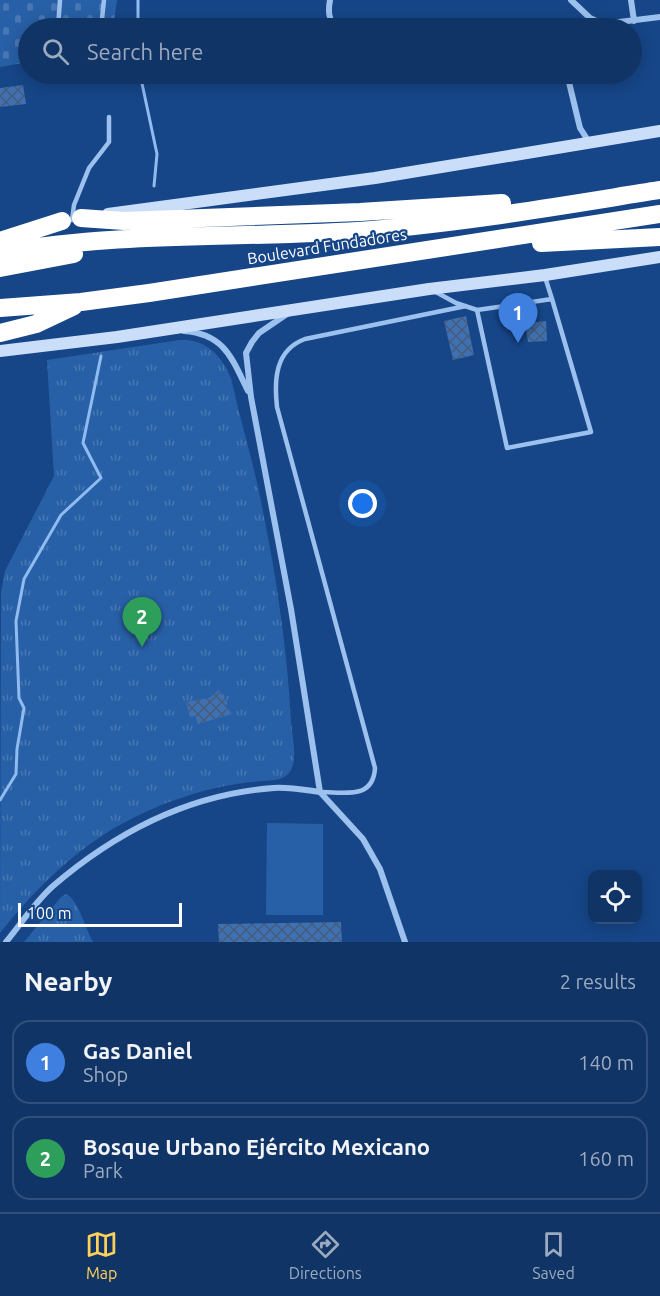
<!DOCTYPE html>
<html lang="en">
<head>
<meta charset="utf-8">
<style>
  :root { --surface:#103466; --page:#1e3f6f; --text:#f1f3f6; --muted:#9caabf; --line:#304f7a; --accent:#ffd15a }
  body { margin:0; font-family:Ubuntu,sans-serif; background:var(--page); color:var(--text) }
  .controls { position:absolute; right:18px; bottom:18px; display:grid; overflow:hidden; border-radius:12px; box-shadow:0 3px 15px #0003 }
  .controls button { width:54px; height:54px; display:grid; place-items:center; padding:0; border:0; border-bottom:2px solid var(--line); background:var(--surface); color:var(--text); font:30px sans-serif }
  .scale { position:absolute; left:18px; bottom:15px; width:164px; box-sizing:border-box; padding-left:6px; border:3px solid #fff; border-top:0; font-size:16px; line-height:21px; white-space:nowrap; color:#fff; -webkit-text-stroke:4px #164688; paint-order:stroke }
  .you { position:absolute; left:363px; top:504px; width:21px; height:21px; margin:-15px; border:4px solid #fff; border-radius:50%; background:#1a73e8; box-shadow:0 0 0 9px #1a73e833 }
  .badge { display:grid; place-items:center; width:39px; height:39px; border-radius:50%; background:var(--accent); color:#fff; font-size:20px; font-weight:700 }
  .pin { position:absolute; translate:-50% -50px; filter:drop-shadow(0 2px 3px #0008) }
  .pin::after { content:''; position:absolute; top:32px; width:21px; height:18px; background:inherit; clip-path:polygon(0 0,100% 0,50% 100%) }
  .list { margin:0; padding:0; list-style:none }
  h2 { display:flex; justify-content:space-between; align-items:center; height:78px; margin:0; padding:0 24px; font-size:26px }
  h2 small { font-size:20px; font-weight:400; color:var(--muted) }
  .list li { display:grid; grid-template-columns:39px 1fr auto; gap:18px; align-items:center; box-sizing:border-box; height:84px; margin:0 12px 12px; padding:0 12px; border:2px solid var(--line); border-radius:18px }
  .list b { display:block; font-size:22px; white-space:nowrap }
  .list p { margin:0; font-size:20px; white-space:nowrap; color:var(--muted) }
  .list em { font-size:20px; font-style:normal; color:var(--muted) }
  .icon { flex:none; width:33px; height:33px; fill:none; stroke:currentColor; stroke-width:2; stroke-linecap:round; stroke-linejoin:round }
  .map { position:relative; flex:none; width:660px; height:942px; overflow:hidden }
  .search { position:absolute; background:var(--surface); box-shadow:0 3px 15px #0003; left:18px; right:18px; top:18px; height:66px; display:flex; align-items:center; gap:15px; box-sizing:border-box; padding:0 21px; border-radius:33px; color:var(--muted); font-size:22px }
  .sheet { height:270px; background:var(--surface) }
  nav { display:flex; justify-content:space-around; align-items:center; box-sizing:border-box; height:84px; border-top:2px solid var(--line); background:var(--surface); font-size:16px; color:var(--muted) }
  nav a { display:grid; justify-items:center; gap:3px }
  nav .on { color:var(--accent) }
  .map>svg:first-child { display:block }
  .cemetery { fill:url(#cemetery-stones) }
  .park { fill:url(#park-tufts) }
  .pitch { fill:#2860a7 }
  .lines { fill:none; stroke-linecap:round; stroke-linejoin:round }
  .stream { stroke:#8fbbf1; stroke-width:3 }
  .building { fill:url(#building-cross-hatch) }
  .lane { stroke:#9dc1ee; stroke-width:4.5 }
  .street { stroke:#9dc1ee; stroke-width:6 }
  .secondary { stroke:#cadefa; stroke-width:12 }
  .highway { stroke:#fff; stroke-width:18 }
  .labels { text-anchor:middle; stroke-width:4.5; stroke-linejoin:round; paint-order:stroke }
  .street-label { font-size:16px; fill:#fff; stroke:#164688 }
</style>
</head>
<body>
<div class="map">
<svg width="660" height="942" viewBox="0 0 660 942">
  <defs>
    <pattern id="cemetery-stones" width="16" height="16" patternUnits="userSpaceOnUse" patternTransform="scale(1.5)"><rect width="16" height="16" fill="#2860a7"/><path d="M2 7V4a2 2 0 0 1 4 0v3zM10 15v-3a2 2 0 0 1 4 0v3z" fill="#4878b4"/></pattern>
    <pattern id="park-tufts" width="24" height="20" patternUnits="userSpaceOnUse" patternTransform="scale(1.5)"><rect width="24" height="20" fill="#2860a7"/><path d="M3 7l-1-3M5 7V3M7 7l1-3M15 17l-1-3M17 17v-4M19 17l1-3" fill="none" stroke="#4878b4"/></pattern>
    <pattern id="building-cross-hatch" width="8" height="8" patternUnits="userSpaceOnUse" patternTransform="scale(1.5)"><rect width="8" height="8" fill="#3e70b2"/><path d="M0 0l8 8M0 8l8-8" fill="none" stroke="#465c7a"/></pattern>
  </defs>
  <rect width="100%" height="100%" fill="#164688"/>
  <path class="cemetery" d="M0,0H117L113,28H28V62L0,67Z"/>
  <path class="park" d="M180,340C206,339 221,355 231,378C239,416 251,454 259,492C275,568 287,644 291,721C292,736 299,763 288,774C281,781 271,780 262,781C234,783 205,789 178,799C101,825 50,871 0,933L1,593L5,571L54,476L47,360Z
    M66,894C78,899 86,930 93,942H24L61,897Z"/>
  <path class="pitch" d="M267,823L323,824V915H266Z"/>
  <g class="lines">
    <path class="stream" d="M138,0V28
      M140,74L157,154L154,186
      M0,800L16,774L17,749L24,708L19,698L16,621L24,579L61,515L101,478L83,443L101,356"/>
  </g>
  <path class="building" d="M23,85L26,104L0,107V88Z
    M466,316L474,355L453,360L444,321Z
    M546,321L547,341L528,342L525,323Z
    M219,690L228,704L225,706L232,714L198,724L195,716L190,717L186,702L209,698Z
    M341,922L342,942H219L218,924Z"/>
  <g class="lines">
    <path class="lane" d="M58,28L60,0
      M101,28L104,0
      M72,220L74,205L89,168L109,142V117
      M434,291L456,303L477,310L552,299L545,277
      M477,310L507,448L591,432L552,299
      M320,792C345,792 373,800 375,768L277,407C274,380 275,350 305,339L466,306"/>
    <path class="street" d="M330,0C328,11 328,21 338,28
      M571,0L590,18L603,24L660,17
      M631,0L634,21
      M567,74L580,128L589,142
      M287,314L259,333L252,342L246,353L251,397L291,609L320,792
      M184,331C225,334 232,359 248,391
      M320,792L363,839L380,869L405,942
      M6,942C21,924 35,902 53,886C116,832 190,794 274,788C289,787 305,790 320,792"/>
    <path class="secondary" d="M108,214L375,178L660,131
      M0,351L117,337L429,289L545,275L660,257"/>
    <path class="highway" d="M81,218L124,221L360,212L502,203
      M0,241L62,221
      M541,243L660,237
      M0,253C122,231 248,239 372,230C468,222 565,205 660,190
      M0,268L74,254
      M0,308L81,302L149,293L660,214
      M0,333L36,324L74,306"/>
  </g>
  <g class="labels">
    <g class="street-label">
      <text transform="translate(327 246) rotate(-9)" y="6">Boulevard Fundadores</text>
    </g>
  </g>
</svg>
<div class="controls">
<button><svg class="icon" aria-label="locate" viewBox="0 0 24 24"><circle cx="12" cy="12" r="6"/><path d="M12 2v4M12 18v4M2 12h4M18 12h4"/></svg></button>
</div>
<div class="scale">100 m</div>
<div class="you"></div>
<div class="pin badge" style="left:518px;top:343px;background:#3f7fe0">1</div>
<div class="pin badge" style="left:142px;top:647px;background:#2e9e5b">2</div>
<div class="search"><svg class="icon" aria-label="search" viewBox="0 0 24 24"><circle cx="10" cy="10" r="6"/><path d="M15 15l6 6"/></svg>Search here</div>
</div>
<section class="sheet">
<h2>Nearby<small>2 results</small></h2>
<ul class="list">
<li><span class="badge" style="background:#3f7fe0">1</span><div><b>Gas Daniel</b><p>Shop</p></div><em>140 m</em></li>
<li><span class="badge" style="background:#2e9e5b">2</span><div><b>Bosque Urbano Ejército Mexicano</b><p>Park</p></div><em>160 m</em></li>
</ul>
</section>
<nav>
<a class="on"><svg class="icon" aria-label="map" viewBox="0 0 24 24"><path d="M3 6l6-2 6 2 6-2v14l-6 2-6-2-6 2zM9 4v14M15 6v14"/></svg>Map</a>
<a><svg class="icon" aria-label="directions" viewBox="0 0 24 24"><path d="M12 3l9 9-9 9-9-9zM9 14v-3h6M13 9l2 2-2 2"/></svg>Directions</a>
<a><svg class="icon" aria-label="saved" viewBox="0 0 24 24"><path d="M7 4h10v16l-5-4-5 4z"/></svg>Saved</a>
</nav>
</body>
</html>
